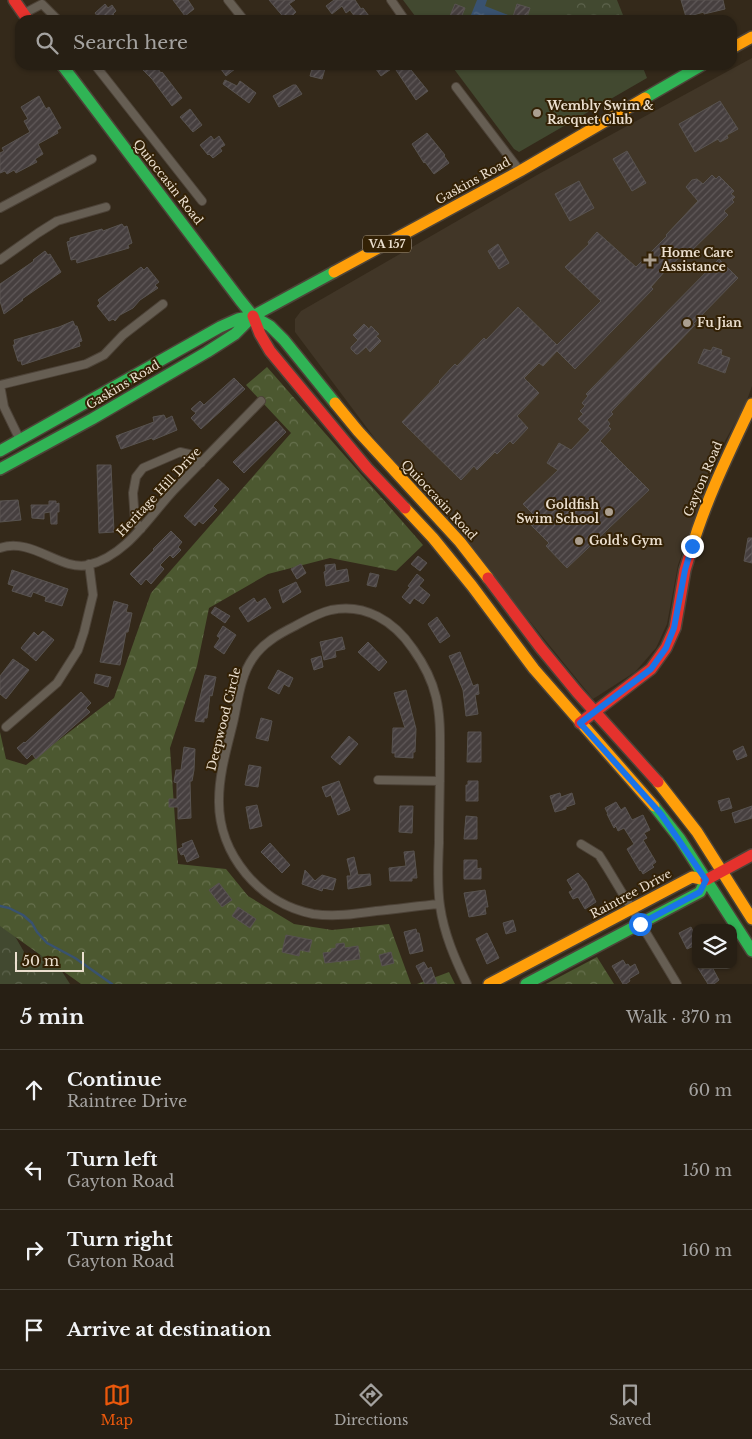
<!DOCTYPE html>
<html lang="en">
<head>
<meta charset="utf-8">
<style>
  :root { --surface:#271f14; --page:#332c22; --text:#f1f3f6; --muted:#a4a2a0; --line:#433d34; --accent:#ea580c }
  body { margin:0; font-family:"Libre Baskerville",serif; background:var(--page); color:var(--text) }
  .controls { position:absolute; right:15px; bottom:15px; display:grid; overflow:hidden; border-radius:10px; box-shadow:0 1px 4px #0004 }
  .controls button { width:45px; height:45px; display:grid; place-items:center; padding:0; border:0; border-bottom:1px solid var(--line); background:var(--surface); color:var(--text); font:25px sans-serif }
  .scale { position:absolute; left:15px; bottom:12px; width:69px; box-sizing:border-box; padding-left:5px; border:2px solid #ebdfcf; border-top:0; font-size:14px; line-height:18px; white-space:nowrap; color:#ebdfcf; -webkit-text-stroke:4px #332105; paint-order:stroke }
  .stop { position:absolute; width:15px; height:15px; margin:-11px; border:4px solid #1a73e8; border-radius:50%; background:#fff }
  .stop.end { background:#1a73e8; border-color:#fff; box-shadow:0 1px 5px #0008 }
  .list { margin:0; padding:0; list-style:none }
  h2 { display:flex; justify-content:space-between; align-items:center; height:65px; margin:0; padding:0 20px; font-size:21px }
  h2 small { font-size:16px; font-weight:400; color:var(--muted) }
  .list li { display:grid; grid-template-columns:32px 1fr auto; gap:15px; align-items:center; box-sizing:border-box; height:80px; padding:0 20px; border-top:1px solid var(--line) }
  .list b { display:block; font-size:19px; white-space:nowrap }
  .list p { margin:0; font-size:16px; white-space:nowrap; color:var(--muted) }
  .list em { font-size:16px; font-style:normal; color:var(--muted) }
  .icon { flex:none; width:28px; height:28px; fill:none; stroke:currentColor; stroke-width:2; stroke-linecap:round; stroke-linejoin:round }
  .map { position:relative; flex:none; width:752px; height:984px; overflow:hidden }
  .search { position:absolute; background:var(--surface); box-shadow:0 1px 4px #0004; left:15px; right:15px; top:15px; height:55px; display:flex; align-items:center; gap:12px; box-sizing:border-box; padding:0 18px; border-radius:15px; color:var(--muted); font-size:19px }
  .sheet { height:385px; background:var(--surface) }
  nav { display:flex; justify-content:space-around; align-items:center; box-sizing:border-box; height:70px; border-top:1px solid var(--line); background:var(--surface); font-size:14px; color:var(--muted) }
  nav a { display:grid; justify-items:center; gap:2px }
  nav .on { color:var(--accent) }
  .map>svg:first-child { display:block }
  .commercial { fill:#413627 }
  .grass { fill:#424930 }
  .forest { fill:url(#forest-crowns) }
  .park { fill:url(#park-crowns) }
  .water { fill:url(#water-ripples) }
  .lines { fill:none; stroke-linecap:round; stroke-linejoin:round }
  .stream { stroke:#395270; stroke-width:2.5 }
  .building { fill:url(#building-hatch); stroke:#585350 }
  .street-casing { stroke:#4d4338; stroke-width:10 }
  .fast-casing { stroke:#4d4338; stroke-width:14 }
  .slow-casing { stroke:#4d4338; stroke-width:14 }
  .jam-casing { stroke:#4d4338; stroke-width:14 }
  .street { stroke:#665e53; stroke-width:8 }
  .fast { stroke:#30b455; stroke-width:11 }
  .slow { stroke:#ff9f0a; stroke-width:11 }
  .jam { stroke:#e5322d; stroke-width:11 }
  .route { stroke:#1a73e8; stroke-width:6 }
  .poi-dot { fill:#ab9f90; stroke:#332105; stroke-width:2 }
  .labels { text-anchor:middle; stroke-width:4; stroke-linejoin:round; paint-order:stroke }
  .shield { fill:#332105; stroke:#b4a692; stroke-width:1 }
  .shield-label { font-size:11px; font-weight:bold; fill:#ebdfcf }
  .poi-label { font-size:12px; font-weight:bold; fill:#ebdfcf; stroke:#332105; text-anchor:start }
  .street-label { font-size:12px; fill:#ebdfcf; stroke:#332105 }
</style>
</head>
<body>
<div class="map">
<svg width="752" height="984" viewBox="0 0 752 984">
  <defs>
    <pattern id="forest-crowns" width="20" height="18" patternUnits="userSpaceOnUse" patternTransform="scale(1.25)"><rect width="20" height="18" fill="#4c5830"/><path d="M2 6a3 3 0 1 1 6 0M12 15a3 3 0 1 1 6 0" fill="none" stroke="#66704d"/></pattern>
    <pattern id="park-crowns" width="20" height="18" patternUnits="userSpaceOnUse" patternTransform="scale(1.25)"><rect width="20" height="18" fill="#424930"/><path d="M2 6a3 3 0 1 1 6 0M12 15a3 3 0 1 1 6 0" fill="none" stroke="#5d634d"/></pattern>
    <pattern id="water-ripples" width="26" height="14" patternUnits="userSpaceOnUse" patternTransform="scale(1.25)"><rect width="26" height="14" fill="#395270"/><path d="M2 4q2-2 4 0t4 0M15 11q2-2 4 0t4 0" fill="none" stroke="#566a83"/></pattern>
    <pattern id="building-hatch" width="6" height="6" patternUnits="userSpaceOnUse" patternTransform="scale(1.25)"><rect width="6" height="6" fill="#463f3f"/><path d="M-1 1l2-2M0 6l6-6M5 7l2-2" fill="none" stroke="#615a5a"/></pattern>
  </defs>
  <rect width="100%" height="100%" fill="#34291a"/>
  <path class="commercial" d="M752,58V386L746,403L725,441L688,536L678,565L667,624L656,648L635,672L593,699L440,511L376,440L295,332V319L301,311L537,175Z"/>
  <path class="grass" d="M403,0H617L625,20H418Z
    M451,65H642L647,78L519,152L514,149Z
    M0,923L8,924L27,957L51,954L70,984H0Z"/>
  <path class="forest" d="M267,367L423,545L396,571L330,558L268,574L209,608L197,666L170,748L178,864L226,869L248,896L294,924L332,930L389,924L411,984H81L0,926V732L6,759L26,765L114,698L151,593L291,433L246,385Z
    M597,957L614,984H546Z
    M449,972L455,984H417Z"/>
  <path class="park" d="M561,0H614L621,20H569Z
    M0,931L23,969L44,957L60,984H0Z"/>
  <path class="water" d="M477,0H487L485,6L508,15L507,20H469Z"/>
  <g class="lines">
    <path class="stream" d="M0,906L9,908L23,915L32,923L37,932L47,943L75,958L112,984"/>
  </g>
  <path class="building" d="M173,0H188L194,9L185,16Z
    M269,0H295L289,4L296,12L293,15L297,20H286Z
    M334,0H355L361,9L363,8L372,20H357L350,10L346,13L342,6L332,14L326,6Z
    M681,0H723L725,9L704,14V12L686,17Z
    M105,4L108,8L112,5L116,11L113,14L118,20H100L95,13Z
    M455,4L465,8L460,20L450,16Z
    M517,4L530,8L526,20H512Z
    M138,65H155L161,73L162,72L182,98L172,106L152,79Z
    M218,65H240L226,76Z
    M313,65H326L322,79L310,76Z
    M373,65H407L428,91L416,100L394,67L381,76Z
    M225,80L237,86L240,81L256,93L249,103L223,84Z
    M293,85H296L302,94L279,107L273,96Z
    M39,96L46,109L49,107L61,128L57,130L58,133L38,144L43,154L35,159L37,162L16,173L14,170L7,174L5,171L0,173V153L4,151L2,148L30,132L24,121L28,119L21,107Z
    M720,101L738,129L727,135L728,138L720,142L718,139L695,152L679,124Z
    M190,109L202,125L193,132L180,117Z
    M427,133L445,155L444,156L449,163L434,174L425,162L424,163L412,144Z
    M211,136L214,140L219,136L225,145L220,148L222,151L213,158L209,154L208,155L200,145Z
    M627,151L646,183L632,191L613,159Z
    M712,175L716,179L719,176L734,191L731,194L735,197L732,200L734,202L724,211L728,215L686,256L684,253L665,271L651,287L653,289L575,369L557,351L543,366L539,363L524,378L539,393L517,416L528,428L513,444L510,441L497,454L495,452L477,470L474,466L461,480L402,422L440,382L439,381L455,364L457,366L484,338L486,340L518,307L557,345L601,301L565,267L589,244L588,242L597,232L636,267L667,236L666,235L698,201L686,187L692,180L697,179L703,184Z
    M579,181L594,208L570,221L555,194Z
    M122,224L124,227L127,226L132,243L128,245L129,248L77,263L76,259L71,260L67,242L70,241V238L102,229L103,231Z
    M498,244L509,263L499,269L488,251Z
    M45,251L48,255L50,254L61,272L22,299L23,300L4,314L0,301V284L34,261L33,260Z
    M719,259L738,278L693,324L695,325L611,412L613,414L607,420L610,424L608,426L611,429L600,441L649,490L567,568L546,546L549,543L531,525L538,519L523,504L558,470L547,463L559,443L571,450L590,430L578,419L583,414L580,411L585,406L582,403L588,396L586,394Z
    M141,267L144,270L147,267L159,282L155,285L158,288L140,300L133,308L120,315L115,321L113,319L109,321L97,306L100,303L98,300Z
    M73,321L75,326H77L82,341L79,342L80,346L22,365L21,361H18L13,345H15L14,340L59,327Z
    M364,324L369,329L371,326L379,334L376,336L381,341L370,352L366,347L358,354H356L351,349V347L358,340L353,335Z
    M713,347L722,350L721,355L730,358L725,373L698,363L704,349L711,351Z
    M234,378L245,389L201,429L191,418L196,413L191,409L200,401L204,405Z
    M164,415L166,419L172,416L177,430L153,440L152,438L121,449L116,436L154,422L153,417Z
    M276,421L286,432L244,473L233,462Z
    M97,465H111L114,532L99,533Z
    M218,479L229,489L213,506L217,510L203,524L199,521L195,526L184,516Z
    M18,500L21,520L0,522V501Z
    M49,501H56V504L59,503V512H57V524H51L50,512L44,513V519L32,518L31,505H49Z
    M171,531L182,542L178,547L181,550L173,558L170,555L160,565L164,569L151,584L146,579L141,585L130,574L154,550L153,549Z
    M748,538H752V563L744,561Z
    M418,556L427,563L420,571L411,564Z
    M301,564L306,573L297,579L291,569Z
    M335,564L336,571L347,569L349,581L326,586L324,572L326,571L325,565Z
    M12,570L68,589L62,606L45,601L46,597L33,592L31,597L12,591L14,586L8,584Z
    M370,573L379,575L376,587L367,585Z
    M417,574L424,580L419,586L430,595L423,604L414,598L410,604L402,597L410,587L408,586Z
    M296,582L301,592L283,603L279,590Z
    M254,598L257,603L265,598L271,608L248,622L239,608Z
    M114,601L128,605L126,612L132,613L128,632H126L120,665L100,662Z
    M215,607L230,616L225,623L211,613Z
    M437,617L450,636L440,643L428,624Z
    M223,626L236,635L224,654L214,647L220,638L217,636Z
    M43,631L54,640L36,661L21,648L34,632L38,636Z
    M342,637L345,649L335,651L336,657L324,660L320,642Z
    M368,642L387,662L379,671L358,652Z
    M460,652L473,686L478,684L479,694L475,695L478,714L466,716L463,690L449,656Z
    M321,656L323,667L314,670L311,659Z
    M13,659L29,670L6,699L0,694V676Z
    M278,670L293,678L289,687L284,684L279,694L268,688Z
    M96,674L111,677L108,687L94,683Z
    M205,675L216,677L212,696L210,695L207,718H204V722L195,721Z
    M406,690L416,729L415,752H413V758L395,757V753H392L393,728H405L394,693Z
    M81,692L91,703L86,708L90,712L36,759L32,754L27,759L17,748L24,742L25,743Z
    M261,718L272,721L268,741L256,738Z
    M468,732H481V762H467Z
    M349,736L358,744L340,765L331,757Z
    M743,746L747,756L737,760L733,751Z
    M184,747L195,749L194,770L192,781H190L191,818L178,819V807H169V799H177V783L174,782L176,770H181Z
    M249,765L261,767L258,787L245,785Z
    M339,781L350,810L338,815L331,795L326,797L322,787Z
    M468,781H478V801H466V785H468Z
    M560,793L561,797L572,793L575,804L566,807V809L555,812L550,796Z
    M729,798L732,808L721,811L718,801Z
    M616,802L621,810L625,807L632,820L643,815L650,830L644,833L647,838L643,840L656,862L652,865L654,867L643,874L641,870L640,871L627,849L634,844L624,828L618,831L616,826L614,828L607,814H608L605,808Z
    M257,805L262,826L250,829L246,807Z
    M400,806H413L412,833L399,832Z
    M752,806V818L735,823L732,813Z
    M466,816L477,817V839H464Z
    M192,840L199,857L187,862L184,854L181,855L178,849L183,847L182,844Z
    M270,843L290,865L282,873L261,852Z
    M414,851L417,878H412V881H390L389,868L406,866L404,852Z
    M354,857L358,875L370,874L371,885L348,889L347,876H351L347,859Z
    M464,860H477V869L481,868V879H464Z
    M305,870L315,881L322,875L336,879L333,890L323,888L322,891L302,884Z
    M578,873L586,882L596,902L585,909L578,897L573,899L569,892L573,890L567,880Z
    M219,883L232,900L222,907L209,890Z
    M485,890L488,907H485L486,914L469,917L464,893Z
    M238,907L256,919L250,928L232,916Z
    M513,920L516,931L506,934L503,923Z
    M691,927L696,937V945L687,949L679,933Z
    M416,929L417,933H419L423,951L410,954L404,932Z
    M487,933L499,958L487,964L476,939Z
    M286,935L312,940L309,952L300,950L299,956L282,952Z
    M344,943L345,948L358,946L360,959L325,963L323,953L331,952V949L336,948V944Z
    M391,952L394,963L382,966L379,955Z
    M623,960L626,965L628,964L630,967L635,964L639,973L629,979L630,981L626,984H623L612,966Z
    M424,962L428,969L431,967L437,984H425L416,966Z
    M703,965H711L719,980L714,984H708L698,968Z"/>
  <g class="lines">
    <defs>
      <path id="street" d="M228,0L244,20
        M391,0L405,20
        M23,14L42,4L58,20
        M95,65L202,201
        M456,87L520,171
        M0,208L92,159
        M0,260L38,233L57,221L106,207
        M0,385L86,364L104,355L123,335L163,304
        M0,385L4,407L20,440
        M141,529L135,521L133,493L136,477L143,468L180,452L189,454L201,463
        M0,548C32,537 60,571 88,565C126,556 149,517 173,491C202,461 232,431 261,401
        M6,727L57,683L78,650L84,632L93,595L89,564
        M378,780L440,781
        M581,844L599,855L606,866L677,984
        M439,904C418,906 397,909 376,911C355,914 335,917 313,914C260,904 218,854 219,800C219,774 227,748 233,723C238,702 240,676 253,658C263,643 279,634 295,626C306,620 318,613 331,610C365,603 394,621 413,649C423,663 432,680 436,697C441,718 440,739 440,760C440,788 439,815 439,843C438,864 437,886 440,906C444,934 455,959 467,984"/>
      <path id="fast" d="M62,65L240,300L253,316L270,326L284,340L335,403
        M645,98L702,65
        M0,451L220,327L238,319L253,316L334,272
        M0,469L92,419L207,352L235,334L253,316
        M654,806L680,839L752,951
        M526,984L700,892L706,880"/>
      <path id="slow" d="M732,48L752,37
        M334,272L520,171L645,98
        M335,403L358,431L460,542L488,578
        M405,508L433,538L472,586L534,669L654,806
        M692,547C707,497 730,451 752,404
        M658,782L697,832L752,919
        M489,984L692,877L706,880"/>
      <path id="jam" d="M14,0L28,20
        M253,316L260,334L270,351L367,468L405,508
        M488,578L540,647L577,692L658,782
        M580,723L651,669L666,648L675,628L685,570L692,547
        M706,880L752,855"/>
    </defs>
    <use href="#street" class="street-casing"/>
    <use href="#fast" class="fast-casing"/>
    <use href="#slow" class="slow-casing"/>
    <use href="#jam" class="jam-casing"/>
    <use href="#street" class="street"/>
    <use href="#fast" class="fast"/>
    <use href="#slow" class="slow"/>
    <use href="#jam" class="jam"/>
  </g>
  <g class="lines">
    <path class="route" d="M640,924L700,892L706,880L661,814L580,723L651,669L666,648L674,628L685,570L692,546"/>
  </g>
  <g class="poi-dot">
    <circle cx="537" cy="113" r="5"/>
    <path d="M647.5 252.5h5v5h5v5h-5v5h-5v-5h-5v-5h5z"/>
    <circle cx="687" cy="323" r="5"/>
    <circle cx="609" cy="512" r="5"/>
    <circle cx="579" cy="541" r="5"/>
  </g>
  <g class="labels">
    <rect class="shield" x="363" y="235.5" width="48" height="17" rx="4"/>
    <g class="shield-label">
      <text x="387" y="248">VA 157</text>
    </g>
    <g class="poi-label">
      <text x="547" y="110">Wembly Swim &amp;<tspan x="547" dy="14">Racquet Club</tspan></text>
      <text x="661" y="257">Home Care<tspan x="661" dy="14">Assistance</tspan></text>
      <text x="697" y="327">Fu Jian</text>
      <text x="599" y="509" text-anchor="end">Goldfish<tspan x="599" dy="14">Swim School</tspan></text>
      <text x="589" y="545">Gold's Gym</text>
    </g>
    <g class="street-label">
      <text transform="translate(473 181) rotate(-29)" y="4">Gaskins Road</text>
      <text transform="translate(168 182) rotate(52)" y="4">Quioccasin Road</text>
      <text transform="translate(123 385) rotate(-31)" y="4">Gaskins Road</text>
      <text transform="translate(703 479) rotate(-67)" y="4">Gayton Road</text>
      <text transform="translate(159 492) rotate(-47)" y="4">Heritage Hill Drive</text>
      <text transform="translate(439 500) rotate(47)" y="4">Quioccasin Road</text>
      <text transform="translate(224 719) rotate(-76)" y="4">Deepwood Circle</text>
      <text transform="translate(631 894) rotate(-28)" y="4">Raintree Drive</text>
    </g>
  </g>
</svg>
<div class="controls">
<button><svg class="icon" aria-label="layers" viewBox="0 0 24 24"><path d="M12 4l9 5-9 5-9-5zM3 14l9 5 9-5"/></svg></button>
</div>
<div class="scale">50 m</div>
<div class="stop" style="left:640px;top:924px"></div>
<div class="stop end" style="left:692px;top:546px"></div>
<div class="search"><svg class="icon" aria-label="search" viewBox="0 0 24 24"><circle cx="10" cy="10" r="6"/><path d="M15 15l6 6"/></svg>Search here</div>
</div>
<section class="sheet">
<h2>5 min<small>Walk · 370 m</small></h2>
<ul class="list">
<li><svg class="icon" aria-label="ahead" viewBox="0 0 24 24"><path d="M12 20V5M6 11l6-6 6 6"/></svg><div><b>Continue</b><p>Raintree Drive</p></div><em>60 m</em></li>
<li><svg class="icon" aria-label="left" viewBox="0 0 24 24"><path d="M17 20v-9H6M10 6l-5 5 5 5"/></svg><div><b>Turn left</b><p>Gayton Road</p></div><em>150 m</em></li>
<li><svg class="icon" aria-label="right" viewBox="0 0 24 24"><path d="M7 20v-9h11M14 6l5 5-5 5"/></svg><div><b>Turn right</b><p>Gayton Road</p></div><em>160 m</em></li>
<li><svg class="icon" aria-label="arrive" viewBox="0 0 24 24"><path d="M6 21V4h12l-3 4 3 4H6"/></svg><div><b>Arrive at destination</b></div></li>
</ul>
</section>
<nav>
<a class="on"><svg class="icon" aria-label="map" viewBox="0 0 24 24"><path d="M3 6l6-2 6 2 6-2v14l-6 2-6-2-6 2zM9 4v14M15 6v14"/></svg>Map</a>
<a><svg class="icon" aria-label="directions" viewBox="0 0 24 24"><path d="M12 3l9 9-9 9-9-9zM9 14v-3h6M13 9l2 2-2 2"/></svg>Directions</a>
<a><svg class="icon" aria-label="saved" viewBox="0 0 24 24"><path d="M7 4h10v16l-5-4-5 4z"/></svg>Saved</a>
</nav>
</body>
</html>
